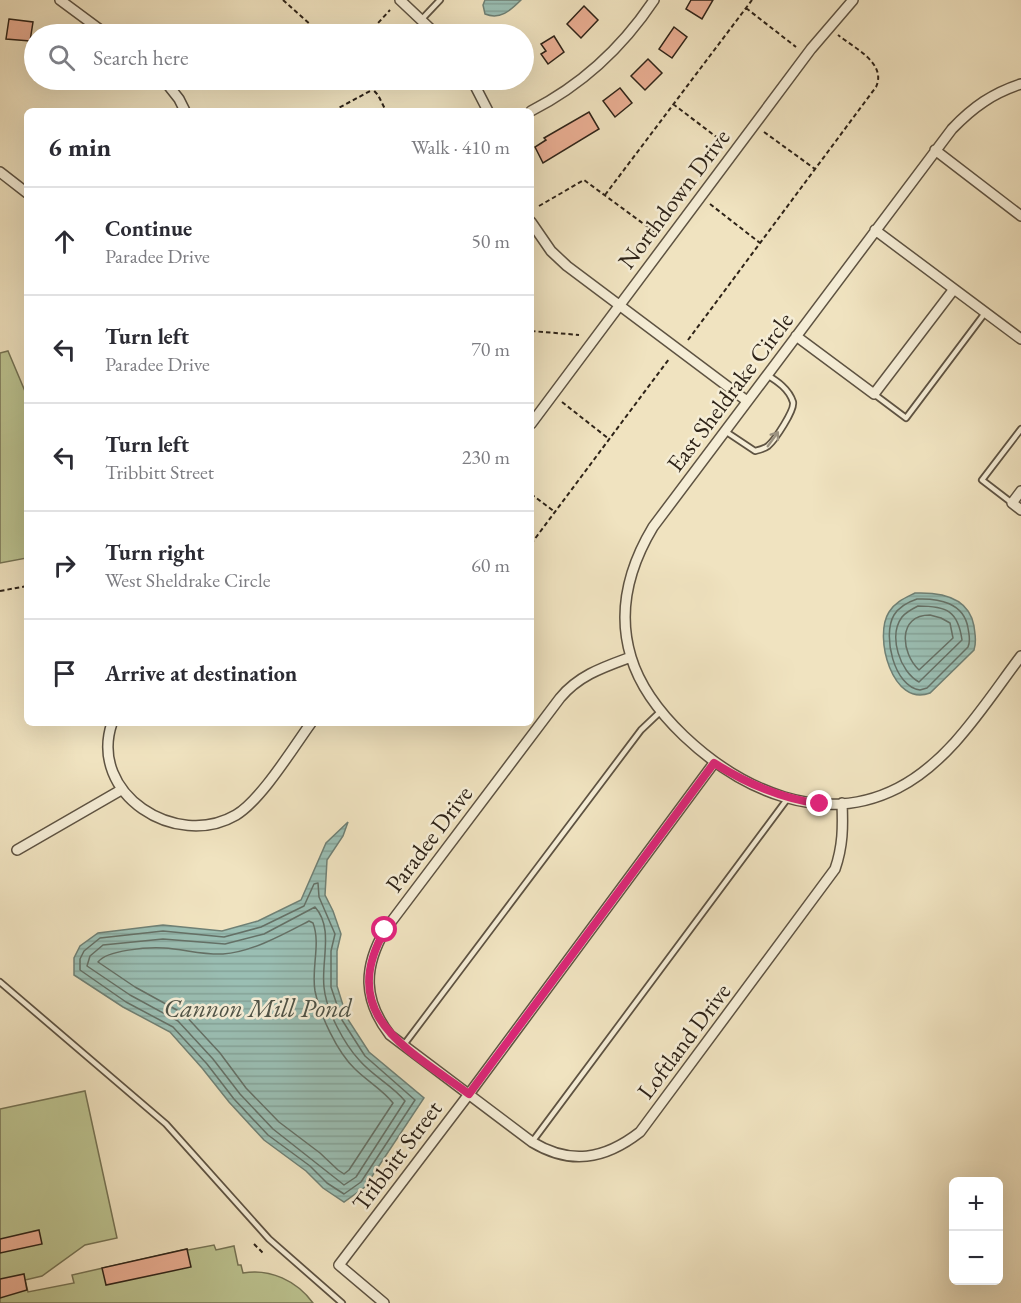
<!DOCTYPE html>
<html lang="en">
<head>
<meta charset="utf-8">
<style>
  :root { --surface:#fff; --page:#f7f7f7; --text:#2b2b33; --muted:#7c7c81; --line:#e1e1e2 }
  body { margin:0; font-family:"EB Garamond",serif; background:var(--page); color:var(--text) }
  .controls { position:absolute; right:18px; bottom:18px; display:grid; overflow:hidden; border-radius:9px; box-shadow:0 6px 24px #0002 }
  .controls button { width:54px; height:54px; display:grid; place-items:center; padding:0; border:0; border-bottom:2px solid var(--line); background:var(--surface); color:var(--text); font:30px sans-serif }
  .stop { position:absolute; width:18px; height:18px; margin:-14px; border:4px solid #db2777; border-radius:50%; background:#fff }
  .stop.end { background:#db2777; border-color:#fff; box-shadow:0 2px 6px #0008 }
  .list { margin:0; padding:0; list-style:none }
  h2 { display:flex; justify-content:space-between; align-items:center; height:78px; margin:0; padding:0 24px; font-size:26px }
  h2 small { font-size:20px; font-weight:400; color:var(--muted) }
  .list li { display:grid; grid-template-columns:39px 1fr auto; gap:18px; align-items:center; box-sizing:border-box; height:108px; padding:0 24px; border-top:2px solid var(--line) }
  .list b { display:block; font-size:22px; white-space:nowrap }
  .list p { margin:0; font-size:20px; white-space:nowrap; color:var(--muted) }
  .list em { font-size:20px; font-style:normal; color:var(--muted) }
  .icon { flex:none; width:33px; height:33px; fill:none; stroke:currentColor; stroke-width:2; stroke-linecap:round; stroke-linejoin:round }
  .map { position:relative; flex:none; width:1021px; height:1303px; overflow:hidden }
  .search { position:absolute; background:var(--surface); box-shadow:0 6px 24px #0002; left:24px; top:24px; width:510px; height:66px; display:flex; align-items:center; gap:15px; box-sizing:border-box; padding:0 21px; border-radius:33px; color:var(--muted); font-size:22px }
  .panel { position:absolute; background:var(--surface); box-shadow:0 6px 24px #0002; left:24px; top:108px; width:510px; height:618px; border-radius:9px }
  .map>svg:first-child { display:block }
  .garden { fill:#bcc390; stroke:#757354; stroke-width:1.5 }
  .water { fill:url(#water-rules); stroke:#6f8075; stroke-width:1.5 }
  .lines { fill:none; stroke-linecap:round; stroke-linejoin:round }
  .shore { stroke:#647066; stroke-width:1.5 }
  .building { fill:#eaae93; stroke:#2e2318; stroke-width:1.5 }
  .lane-casing { stroke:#5e5342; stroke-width:8 }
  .street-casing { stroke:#5e5342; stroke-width:12 }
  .path { stroke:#2e2318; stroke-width:2; stroke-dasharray:4.5 3; stroke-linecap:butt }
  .lane { stroke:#f5edd6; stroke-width:4.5 }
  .street { stroke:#f5edd6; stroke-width:9 }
  .oneway { stroke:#9b9280 }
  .route { stroke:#db2777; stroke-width:8 }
  .labels { text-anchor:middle; stroke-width:5; stroke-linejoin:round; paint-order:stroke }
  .street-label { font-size:24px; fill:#2e2318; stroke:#f5edd6 }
  .water-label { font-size:26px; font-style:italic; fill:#4e5246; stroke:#f5edd6 }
</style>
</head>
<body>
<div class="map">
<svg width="1021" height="1303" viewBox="0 0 1021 1303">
  <defs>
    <pattern id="water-rules" width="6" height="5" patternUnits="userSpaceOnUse" patternTransform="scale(1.5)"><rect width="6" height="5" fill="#9abeb3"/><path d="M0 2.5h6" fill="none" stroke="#85a399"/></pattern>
  </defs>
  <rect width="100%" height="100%" fill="#f0e3c0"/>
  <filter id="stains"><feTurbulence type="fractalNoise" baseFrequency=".00333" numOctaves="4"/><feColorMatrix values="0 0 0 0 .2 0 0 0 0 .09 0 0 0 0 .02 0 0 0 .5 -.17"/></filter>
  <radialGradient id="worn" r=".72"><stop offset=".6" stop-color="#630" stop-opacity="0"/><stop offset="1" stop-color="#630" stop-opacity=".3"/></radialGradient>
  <path class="garden" d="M8,351L27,396V558L0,563V353Z
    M85,1091L117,1238L85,1245L42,1276L25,1280L28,1292L74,1283L72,1275L187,1249L188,1250L214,1245L216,1250L234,1246L238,1265H241L243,1273C270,1268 297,1281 313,1303H0V1109Z"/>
  <path class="water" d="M485,0H521C510,11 500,20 485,14L483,5Z
    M915,593C940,592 969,597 974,626C975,635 977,641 974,650L930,693C893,708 873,637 889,612C895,602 905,598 915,593Z
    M348,822L343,836L327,860L325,895L333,911L341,934L337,951V986L347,1018L369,1052L424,1098L365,1187L344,1202L323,1188L306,1171L264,1140L229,1102L202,1068L170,1032L123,1007L74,975V958L80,946L98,933L163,925L222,931L258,921L301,900L326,843Z"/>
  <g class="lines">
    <path class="shore" d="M917,599C939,598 964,603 968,628C969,635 971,640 968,647L927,688L920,690C894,687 882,635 894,615C899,607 908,602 917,599Z
      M918,606C947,606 958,611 962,640L919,682C900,672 888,636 902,617C906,612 912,609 918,606Z
      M930,615L941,618L950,623L953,638L919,670C901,653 897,615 930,615Z
      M318,883L319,897L335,934L331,951V987L342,1020L365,1056L415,1100L361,1182L344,1194L327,1183L310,1166L268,1135L234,1099L207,1064L173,1027L126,1002L80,970V959L84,951L100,938L163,931L224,937L261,927L304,906L314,884Z
      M315,907C334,928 321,961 324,987C326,1010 344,1044 360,1061C373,1076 393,1086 405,1101L356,1177L344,1185L273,1129L240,1094L213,1059L178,1021L130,995L87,966L90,956L103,945L163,939L225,944L264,934Z
      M309,921L313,923C321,944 311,968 315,991C320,1015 337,1052 355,1069C367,1081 383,1090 393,1103L349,1170L344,1174L338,1170L320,1153L279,1122L246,1088L220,1053L184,1014L135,987L98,962C107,950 148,947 164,948C183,949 203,955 223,954C252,952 284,934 309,921Z"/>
  </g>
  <path class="building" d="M691,0H713L702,19L686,9Z
    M584,6L598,20L581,38L567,24Z
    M9,19L33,22L30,41L6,39Z
    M674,27L687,37L672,58L659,49Z
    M554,36L564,52L548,64L541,54L546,51L541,44Z
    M648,59L662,73L645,90L631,76Z
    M620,88L632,103L615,117L603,101Z
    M589,112L599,129L543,163L535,147L546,140L544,138Z
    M39,1230L42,1244L0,1253V1239Z
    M187,1249L191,1267L106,1285L102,1268Z
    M24,1274L27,1290L0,1298V1279Z"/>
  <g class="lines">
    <defs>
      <path id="lane" d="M422,19L440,0
        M874,394L906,418L985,313
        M725,431L755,451C759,450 764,449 768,446C775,440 795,410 793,402C789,389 777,381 767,375
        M1012,503L982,480L1021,429
        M0,982L166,1124L269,1239L342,1303
        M403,1046L641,730L661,711
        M532,1142L788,798"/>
      <path id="street" d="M60,0L106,34
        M400,0L436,34
        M164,80L179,99L185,111
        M472,80L488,111
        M1021,84C993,93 973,107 952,129L653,527C629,567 617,611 631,657C640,687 661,714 684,736C741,790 822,827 898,788C951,761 986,702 1021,656
        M531,111C582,85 622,48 654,0
        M935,150L1021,216
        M0,172L27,193
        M531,222L551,251L567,266L747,401
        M875,230L1021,339
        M796,336L874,394L954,289
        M531,424L811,49L853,0
        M1021,491L1012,503L1021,510
        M631,657C604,667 579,675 560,698L385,930C363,968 363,1000 390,1035L532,1142C570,1165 604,1160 640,1132L835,869C843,846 843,827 842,803
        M112,723C88,794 176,850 236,815C261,800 293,748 311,723
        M17,850L121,790
        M384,1303L339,1265L469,1094L714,763"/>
    </defs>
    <use href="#lane" class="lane-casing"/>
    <use href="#street" class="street-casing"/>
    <path class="path" d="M283,0L321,34
      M746,8L796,47
      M368,34L390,10
      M364,80L378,95L386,111
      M673,104L723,142
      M333,111L372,90
      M764,132L815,169
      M605,195L752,0
      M710,204L760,243
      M539,206L584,180L656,233
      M531,331L579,335
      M688,340L876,87C887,63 854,48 838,35
      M562,402L609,439
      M531,494L555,512
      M531,544L669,359
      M0,591L27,586
      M254,1244L264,1254"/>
    <use href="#lane" class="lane"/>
    <use href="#street" class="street"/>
  </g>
  <defs><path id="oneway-shaft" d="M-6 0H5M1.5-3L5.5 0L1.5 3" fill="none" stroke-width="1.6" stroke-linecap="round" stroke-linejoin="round" transform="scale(1.5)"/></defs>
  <use class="oneway" href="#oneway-shaft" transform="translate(773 439) rotate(-54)"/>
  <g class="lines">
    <path class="route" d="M385,930C336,1016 409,1050 469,1094L714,763C748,784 780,798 820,804"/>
  </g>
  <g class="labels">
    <g class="street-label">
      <text transform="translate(674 199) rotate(-53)" y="8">Northdown Drive</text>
      <text transform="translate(730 392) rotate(-53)" y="8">East Sheldrake Circle</text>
      <text transform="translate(429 839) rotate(-53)" y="8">Paradee Drive</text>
      <text transform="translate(684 1041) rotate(-53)" y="8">Loftland Drive</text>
      <text transform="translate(397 1156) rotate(-53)" y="8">Tribbitt Street</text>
    </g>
    <g class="water-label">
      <text x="258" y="1017">Cannon Mill Pond</text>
    </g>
  </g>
  <rect width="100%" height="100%" filter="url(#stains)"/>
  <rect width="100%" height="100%" fill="url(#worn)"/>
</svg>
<div class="controls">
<button>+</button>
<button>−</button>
</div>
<div class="stop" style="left:385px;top:930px"></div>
<div class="stop end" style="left:820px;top:804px"></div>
<div class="search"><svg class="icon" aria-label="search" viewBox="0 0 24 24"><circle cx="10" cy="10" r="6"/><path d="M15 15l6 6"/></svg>Search here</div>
<section class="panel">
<h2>6 min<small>Walk · 410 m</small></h2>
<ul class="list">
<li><svg class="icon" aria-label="ahead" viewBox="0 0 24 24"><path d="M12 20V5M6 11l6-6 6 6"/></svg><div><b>Continue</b><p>Paradee Drive</p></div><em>50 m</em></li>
<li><svg class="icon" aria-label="left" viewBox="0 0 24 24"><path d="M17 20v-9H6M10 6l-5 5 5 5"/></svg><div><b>Turn left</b><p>Paradee Drive</p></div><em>70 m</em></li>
<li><svg class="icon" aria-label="left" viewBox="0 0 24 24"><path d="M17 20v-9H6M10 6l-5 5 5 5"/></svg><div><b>Turn left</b><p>Tribbitt Street</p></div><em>230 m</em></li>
<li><svg class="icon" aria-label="right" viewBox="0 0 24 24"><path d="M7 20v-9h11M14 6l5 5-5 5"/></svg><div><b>Turn right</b><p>West Sheldrake Circle</p></div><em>60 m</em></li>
<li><svg class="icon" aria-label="arrive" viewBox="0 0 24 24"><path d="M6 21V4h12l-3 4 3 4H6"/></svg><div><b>Arrive at destination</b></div></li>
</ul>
</section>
</div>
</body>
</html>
